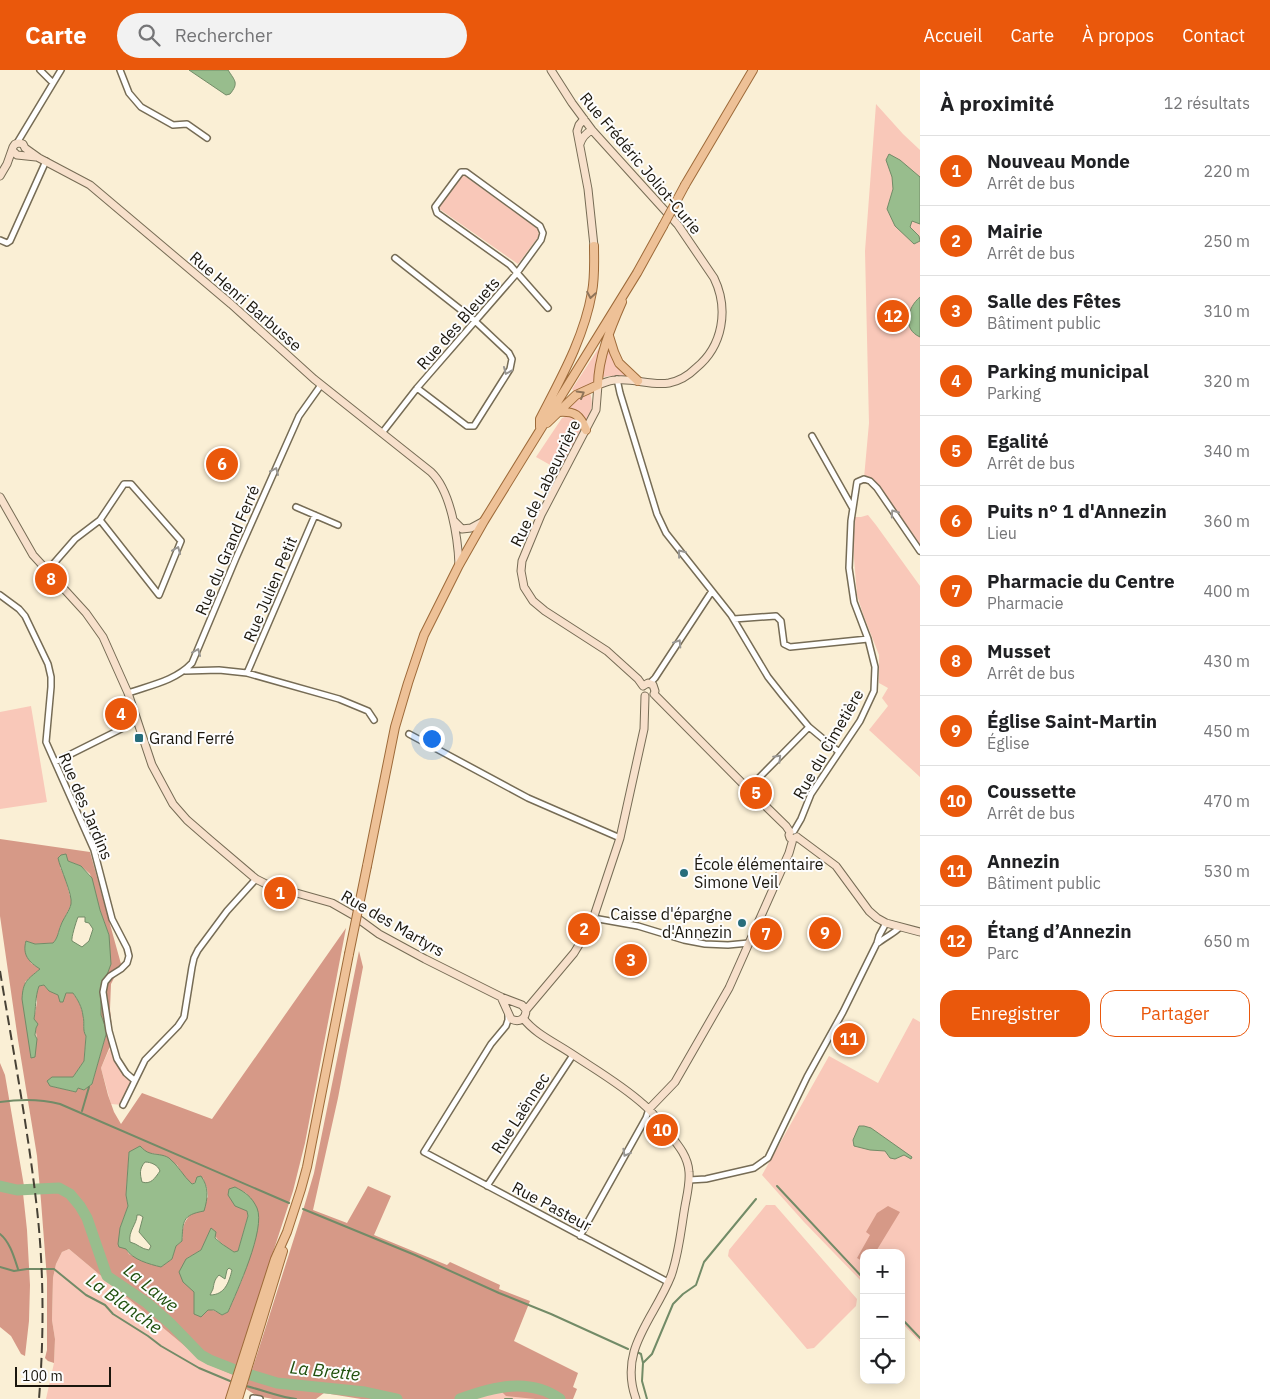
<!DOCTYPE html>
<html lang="fr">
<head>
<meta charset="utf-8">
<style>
  :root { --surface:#fff; --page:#f2f2f2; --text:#202124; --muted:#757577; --line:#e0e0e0; --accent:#ea580c }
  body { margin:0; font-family:"IBM Plex Sans",sans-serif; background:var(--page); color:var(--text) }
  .controls { position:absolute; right:15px; bottom:15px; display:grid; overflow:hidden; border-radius:10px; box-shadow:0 2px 12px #0003 }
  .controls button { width:45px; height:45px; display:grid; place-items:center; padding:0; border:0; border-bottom:1px solid var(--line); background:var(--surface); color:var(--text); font:25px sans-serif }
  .scale { position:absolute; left:15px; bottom:12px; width:96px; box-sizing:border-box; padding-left:5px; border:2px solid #1a160d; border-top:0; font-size:14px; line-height:18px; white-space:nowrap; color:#1a160d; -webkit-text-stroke:4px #fdfdfd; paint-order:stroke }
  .you { position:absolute; left:431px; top:668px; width:18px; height:18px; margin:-12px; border:4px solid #fff; border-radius:50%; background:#1a73e8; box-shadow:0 0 0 8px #1a73e833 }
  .badge { display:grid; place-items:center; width:32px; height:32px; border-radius:50%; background:var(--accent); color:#fff; font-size:16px; font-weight:700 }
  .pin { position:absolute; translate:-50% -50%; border:2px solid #fff; box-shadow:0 1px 5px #0006 }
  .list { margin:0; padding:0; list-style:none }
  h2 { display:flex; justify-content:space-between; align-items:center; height:65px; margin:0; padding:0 20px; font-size:21px }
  h2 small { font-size:16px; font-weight:400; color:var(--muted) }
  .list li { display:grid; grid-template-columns:32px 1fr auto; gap:15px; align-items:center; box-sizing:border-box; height:70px; padding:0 20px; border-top:1px solid var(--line) }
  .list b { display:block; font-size:19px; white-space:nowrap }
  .list p { margin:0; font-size:16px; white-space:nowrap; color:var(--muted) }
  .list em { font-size:16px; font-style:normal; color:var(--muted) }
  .actions { display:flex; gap:10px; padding:15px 20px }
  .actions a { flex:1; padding:11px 0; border:1px solid var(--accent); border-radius:15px; text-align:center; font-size:18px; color:var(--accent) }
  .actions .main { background:var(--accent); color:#fff }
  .icon { flex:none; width:28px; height:28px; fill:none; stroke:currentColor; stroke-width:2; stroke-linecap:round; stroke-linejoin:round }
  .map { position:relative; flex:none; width:920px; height:1329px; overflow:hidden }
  header { display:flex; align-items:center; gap:30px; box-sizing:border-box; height:70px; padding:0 25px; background:var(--accent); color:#fff }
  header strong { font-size:24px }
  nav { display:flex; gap:28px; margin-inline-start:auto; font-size:18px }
  .search { width:350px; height:45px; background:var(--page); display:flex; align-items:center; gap:12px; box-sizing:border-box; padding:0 18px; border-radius:28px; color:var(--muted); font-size:19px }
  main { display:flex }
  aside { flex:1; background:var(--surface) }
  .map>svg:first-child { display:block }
  .green { fill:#f9c8b9 }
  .forest { fill:#d69987; fill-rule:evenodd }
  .water { fill:#98bd8d; stroke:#728b67; fill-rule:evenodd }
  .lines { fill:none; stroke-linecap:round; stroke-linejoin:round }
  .stream { stroke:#728b67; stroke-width:2 }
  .river { stroke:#98bd8d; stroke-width:11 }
  .street-casing { stroke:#766c55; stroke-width:8 }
  .secondary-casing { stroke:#766c55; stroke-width:9 }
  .primary-casing { stroke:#9d6a39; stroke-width:10 }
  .street { stroke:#fff; stroke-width:5 }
  .secondary { stroke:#f7e0cb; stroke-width:7 }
  .primary { stroke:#eec197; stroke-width:8 }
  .rail { stroke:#474135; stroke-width:2; stroke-dasharray:10 5; stroke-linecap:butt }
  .primary-bridge-casing { stroke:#9d6a39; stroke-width:10; stroke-linecap:butt }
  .primary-bridge { stroke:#eec197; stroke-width:8 }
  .oneway { stroke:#8f7459 }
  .oneway2 { stroke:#989692 }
  .poi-dot { fill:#276d7c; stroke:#fdfdfd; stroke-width:2 }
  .labels { text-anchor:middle; stroke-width:4; stroke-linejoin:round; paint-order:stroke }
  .street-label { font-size:16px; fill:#1a160d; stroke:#fdfdfd }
  .poi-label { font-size:16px; fill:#1a160d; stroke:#fdfdfd; text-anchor:start }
  .water-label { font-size:18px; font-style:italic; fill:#20500d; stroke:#fdfdfd }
</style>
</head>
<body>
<header>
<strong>Carte</strong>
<div class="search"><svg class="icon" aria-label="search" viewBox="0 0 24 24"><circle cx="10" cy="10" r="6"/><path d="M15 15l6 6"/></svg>Rechercher</div>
<nav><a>Accueil</a><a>Carte</a><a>À propos</a><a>Contact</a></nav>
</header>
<main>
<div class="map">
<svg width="920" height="1329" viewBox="0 0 920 1329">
  <rect width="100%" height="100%" fill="#faefd5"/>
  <path class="green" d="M876,34L903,64L920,80V478L908,457L877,415L864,408L869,353L865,181Z
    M462,104L538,159L539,166L518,194L438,138Z
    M604,270L595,313L575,323L572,319Z
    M608,272L628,306H610L599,308Z
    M586,322L590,323C594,335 591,343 585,354L566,339L575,328Z
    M571,345L578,348L581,356L580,365L561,401L536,387L562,348Z
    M868,445L876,455L920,516V707L869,660L888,636L882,628L888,618L879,613V585L863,544L857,525L853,476L855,447H861Z
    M31,636L47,732L0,739V642Z
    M913,948L920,952V1272L901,1252V1183H864V1214L804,1152L762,1105L829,986L878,1013Z
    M114,979L132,1016L123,1035L111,1034L101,998L109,980Z
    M766,1135H775L857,1229L856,1236L814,1278L807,1279L728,1186L729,1180Z
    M69,1179L205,1293L233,1305L227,1329H46L54,1293L55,1269L52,1250L53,1208L56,1194L62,1182Z
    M500,1320L535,1329H464Z"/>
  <path class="forest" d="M0,769L90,782L121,894L111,914L110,939L113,969L101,998L108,1025L114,1042L121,1054L142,1023L212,1049L346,858L305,1073L293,1121L233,1305L205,1293L69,1179L62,1182L56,1194L53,1208L52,1250L55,1269L54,1293L48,1291L45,1288L47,1280V1209L41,1131L37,1086L18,970L0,846ZM68,791L81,796L90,804L100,840L109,865L101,921V945L107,961L92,1014L84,1020L78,1018L76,1022L50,1016L52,1007H73L84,991L86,965C82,959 85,953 83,946C82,937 78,930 73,923C59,923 54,927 44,915L39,916L36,926L37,932L34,949L37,969L31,988L25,912L40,899L31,893L26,871L34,874L53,873L57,868L60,857L72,833L65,808L60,797ZM129,1082L157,1084L177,1095L185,1108L192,1114L203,1108L207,1118L208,1127C201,1134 186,1147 184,1155C182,1160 183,1166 182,1171L176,1176L172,1189L161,1197L147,1193L129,1184L126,1179L120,1158L128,1136L126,1125ZM235,1117L246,1123L257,1139L255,1171L242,1210L228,1242L222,1245C211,1237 207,1240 194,1244V1222L186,1189L201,1180L211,1159C216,1170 223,1175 234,1182L238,1181L248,1146L247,1141Z
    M359,881L363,897L338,1028L313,1140L347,1153L368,1116L391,1126L374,1165L447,1195L450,1192L500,1215L499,1219L530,1231L514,1271L578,1303L573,1317L577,1319L573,1329H535L506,1326L500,1320L464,1329H361L324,1323L316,1329H273L257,1326L246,1319L304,1137L314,1103Z
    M0,993L5,1005L24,1116L23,1123L27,1160L30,1215L29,1251L25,1286L21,1284L11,1266L0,1257Z
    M888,1136L900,1142L875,1183H864V1192L857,1188L870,1165L866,1162L877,1143Z"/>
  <path class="water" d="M189,0H228C235,11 239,13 230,24L226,25Z
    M889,84L900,90L920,107V154L912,151L910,157L919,166L920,171L914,174L895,156L887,139L893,119L892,107L886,90Z
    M920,227V267C902,259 907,238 920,227Z
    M66,784L68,791L81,796L92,808L100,840L109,865L111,894L101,921V945L107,961L92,1014L84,1020L78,1018L76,1022L50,1016L47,1011L52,1007H73L84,991L86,966C82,960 85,953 83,946C82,937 78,930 73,923H66L63,932H60L58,925L49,921L44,915L39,916C35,927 36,938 34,949L38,954L36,958L35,965L37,969L35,987L31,988L22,929C23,911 27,910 40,899C29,892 22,885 26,871L35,874L53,873C58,868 58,862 61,855C63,849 70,840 71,834C73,825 60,798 58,788L61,785ZM78,847H85V852L89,853L93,859L89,871L82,877L72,871C71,868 76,852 78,847Z
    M859,1056H864L871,1058L912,1087L911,1089L904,1085L895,1089L890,1088L885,1081L870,1080L854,1076L853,1070Z
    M140,1076C143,1079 146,1082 150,1083C156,1085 163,1084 169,1088C178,1095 183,1106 192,1114L195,1113L197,1107L201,1106C209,1117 208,1128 204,1141C182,1145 183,1151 182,1171L176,1176L172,1189L161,1197C149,1194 133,1190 126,1179L119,1177L118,1174L120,1158L128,1136L126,1125L129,1082ZM145,1092C151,1092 158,1095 160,1101C155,1108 151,1115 142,1112C140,1104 139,1099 145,1092ZM137,1145H140L143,1147L139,1162L151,1176L149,1180C141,1179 138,1174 130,1172C128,1161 137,1154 137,1145Z
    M235,1117C245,1122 252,1127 257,1138C266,1159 237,1221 228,1242L222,1245L214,1240H208L201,1247L194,1244V1222L183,1212L179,1202L186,1189L201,1180L211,1158L216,1162L215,1168L222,1174L234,1182L238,1181L248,1146L247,1141L235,1136L228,1125L229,1119ZM229,1198L232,1200C229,1212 225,1225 210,1225C211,1223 212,1221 213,1219C214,1214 214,1210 219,1205L225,1209L227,1200Z"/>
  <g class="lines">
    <path class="stream" d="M0,1032C20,1029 41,1029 60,1034L289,1133
      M82,1041L89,1017
      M777,1116L864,1209
      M303,1139L415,1185L499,1223L551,1244L628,1279
      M0,1164C10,1172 14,1187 18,1199
      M0,1197L14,1201L27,1199H54L86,1225L105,1235L113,1244L148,1266L161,1276L199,1298L230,1311
      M901,1248L920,1268
      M637,1282L641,1284L643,1293L642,1311L647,1329
      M643,1293L652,1284L673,1234L683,1224L696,1215L704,1192L756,1129
      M246,1316C263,1320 279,1327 296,1329
      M505,1329H512"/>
    <path class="river" d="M0,1116L17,1120L59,1118L70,1124L80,1136L87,1148L107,1206L147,1233L171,1254L201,1285L210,1290L233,1299
      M251,1305L277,1313L365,1322L397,1329
      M460,1329C493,1317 529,1307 560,1329"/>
    <defs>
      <path id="street" d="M40,0L53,13
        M120,0L129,23L141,37L173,55L187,54L207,68
        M17,73L61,0
        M0,170L7,173L10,171L46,91
        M617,309L620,323L657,444L666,463L731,545L768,607L783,626L809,657L839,682
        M417,318L517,203L541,170L543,163L540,156L466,102H461L435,137L437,143L510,195L548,238
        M382,363L417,318L467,356H474L510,299L512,289L509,283L475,251L395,188
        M812,366L852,437
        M296,437L338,455
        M48,500L75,469L100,450L124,414H131L181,471L159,525L100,450
        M0,525L19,539L25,546L48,594L51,607V617L46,672L94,780L112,849L127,878L129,886L127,893L121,899L110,906L105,912L103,922L109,961L117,989L126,1003L134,1010
        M734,549L776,546L781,551L784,574L790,577L868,569
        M185,601L219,600L247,603L339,629L368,641L374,650
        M247,603L315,445
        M650,613L655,608L712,521
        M128,623C151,615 175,611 192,593L236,488L299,346L321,315
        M409,664L528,728L620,768
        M55,692L137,651
        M748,719L809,657
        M794,761L801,749L811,724L860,651L874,621L875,597L868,569L854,532L849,498L851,451L857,412L864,409L870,411L877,418L920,481
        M593,848L638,856L684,870L705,874L728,875L749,873
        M878,873C884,868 896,862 900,857
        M508,945V950L506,956L491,974L424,1082L668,1212
        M123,1035L145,990L178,956L184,947L192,897L194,888L198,880L227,841L256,809
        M689,1110L706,1109L754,1098L768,1088L807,1007L843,942L877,873L879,866L886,853
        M487,1116L573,985
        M580,1166L646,1048L649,1039
        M253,1328L260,1329"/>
      <path id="secondary" d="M551,0L572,33L592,60L678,155L714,208C729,239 723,276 696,298C689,305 679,311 669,313C651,316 634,308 616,310C609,310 604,313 598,315L596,340L541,445L522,491L521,501L524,517L533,531L545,541L607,581L638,609L643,616
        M584,49L579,55L577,61L588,119L594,176
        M580,74C582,67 586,63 592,60
        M13,81L17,85L36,87
        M0,106L7,94L13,77L15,74L19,73L23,74L25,78L39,88L90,115L231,234L314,309L431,402C451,421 458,468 459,495
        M0,427L33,485L86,543L103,567L128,623L152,695L173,734L187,750L210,770L256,809L268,815L332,833L353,845L379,864L425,889L501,927L522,935L526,940C526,949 519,953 511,949L501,927
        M454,451L462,459L471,458L484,451
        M643,616L648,613L653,615L655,621L654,624
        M654,624L748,719L786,756L790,762L789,765L790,768L793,769L797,767
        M797,767L836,796L869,841L877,848L886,853L920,862
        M526,940L574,883L591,855L620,768L644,659L645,626
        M523,948C535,964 556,973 572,984C596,1000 622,1015 643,1034C654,1043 662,1055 670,1065C679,1076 688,1087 689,1102C690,1113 687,1125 685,1136C681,1159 679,1184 671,1206C654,1249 618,1279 636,1329
        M649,1039L675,1012L729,918L789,783L793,769"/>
      <path id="primary" d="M685,115L753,0
        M609,266L614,282L619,293L638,311
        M559,342C575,341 580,345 586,360
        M547,353L576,325L598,315C598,288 611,257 622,232
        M540,357V349C561,308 584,268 592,222C595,207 594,191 594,176
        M367,796L395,657L408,613L424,565L459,495L484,451L637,203L663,156
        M230,1329L275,1189L287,1162L301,1119L307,1097L349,884
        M238,1329L283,1181"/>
    </defs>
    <use href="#street" class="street-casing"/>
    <use href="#secondary" class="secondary-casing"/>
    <use href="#primary" class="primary-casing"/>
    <use href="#street" class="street"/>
    <use href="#secondary" class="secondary"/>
    <use href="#primary" class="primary"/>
    <path class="rail" d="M0,901C13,980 28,1059 37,1139C44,1202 44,1266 39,1329"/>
    <defs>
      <path id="primary-bridge" d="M663,156L685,115
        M349,884L367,796"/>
    </defs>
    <use href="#primary-bridge" class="primary-bridge-casing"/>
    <use href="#primary-bridge" class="primary-bridge"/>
  </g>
  <defs><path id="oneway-chevron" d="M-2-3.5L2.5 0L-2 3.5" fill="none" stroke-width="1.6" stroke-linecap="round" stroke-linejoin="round" transform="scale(1.25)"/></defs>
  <g class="oneway">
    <use href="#oneway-chevron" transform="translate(591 225) rotate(100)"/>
    <use href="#oneway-chevron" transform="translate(581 324) rotate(-30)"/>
  </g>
  <g class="oneway2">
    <use href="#oneway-chevron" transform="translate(507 301) rotate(114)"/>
    <use href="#oneway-chevron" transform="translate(275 401) rotate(-66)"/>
    <use href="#oneway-chevron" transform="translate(894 443) rotate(-125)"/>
    <use href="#oneway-chevron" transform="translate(177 480) rotate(-68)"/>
    <use href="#oneway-chevron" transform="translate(681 483) rotate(-128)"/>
    <use href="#oneway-chevron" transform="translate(678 573) rotate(-57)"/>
    <use href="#oneway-chevron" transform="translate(197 582) rotate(-67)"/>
    <use href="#oneway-chevron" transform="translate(778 688) rotate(-45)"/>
    <use href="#oneway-chevron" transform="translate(626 1083) rotate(119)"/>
  </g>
  <g class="poi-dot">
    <rect x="134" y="663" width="10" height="10" rx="2.5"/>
    <circle cx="684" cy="803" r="5"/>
    <circle cx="742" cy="853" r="5"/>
  </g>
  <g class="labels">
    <g class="street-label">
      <text transform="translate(641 93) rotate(50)" y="6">Rue Frédéric Joliot-Curie</text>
      <text transform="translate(246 231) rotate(41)" y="6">Rue Henri Barbusse</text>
      <text transform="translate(458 253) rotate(-49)" y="6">Rue des Bleuets</text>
      <text transform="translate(545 413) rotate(-64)" y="6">Rue de Labeuvrière</text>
      <text transform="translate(227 480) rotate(-67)" y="6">Rue du Grand Ferré</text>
      <text transform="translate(270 519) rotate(-67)" y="6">Rue Julien Petit</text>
      <text transform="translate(828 674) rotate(-60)" y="6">Rue du Cimetière</text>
      <text transform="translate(86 736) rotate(67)" y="6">Rue des Jardins</text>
      <text transform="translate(393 853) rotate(30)" y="6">Rue des Martyrs</text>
      <text transform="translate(520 1043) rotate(-57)" y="6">Rue Laënnec</text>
      <text transform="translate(552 1136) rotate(28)" y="6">Rue Pasteur</text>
    </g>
    <g class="poi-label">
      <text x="149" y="674">Grand Ferré</text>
      <text x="694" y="800">École élémentaire<tspan x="694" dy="18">Simone Veil</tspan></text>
      <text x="732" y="850" text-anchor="end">Caisse d'épargne<tspan x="732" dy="18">d'Annezin</tspan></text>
    </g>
    <g class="water-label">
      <text transform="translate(151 1218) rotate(39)" y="6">La Lawe</text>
      <text transform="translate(124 1234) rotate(36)" y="6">La Blanche</text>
      <text transform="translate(325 1301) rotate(6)" y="6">La Brette</text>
    </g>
  </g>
</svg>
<div class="controls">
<button>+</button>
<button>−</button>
<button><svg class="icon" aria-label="locate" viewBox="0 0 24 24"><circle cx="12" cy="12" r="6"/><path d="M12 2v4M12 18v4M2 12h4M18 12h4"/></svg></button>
</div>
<div class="scale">100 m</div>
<div class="you"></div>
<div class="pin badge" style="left:280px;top:823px">1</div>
<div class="pin badge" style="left:584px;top:859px">2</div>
<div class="pin badge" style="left:631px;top:890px">3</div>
<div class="pin badge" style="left:121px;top:644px">4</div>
<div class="pin badge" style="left:756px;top:723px">5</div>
<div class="pin badge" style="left:222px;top:394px">6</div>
<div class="pin badge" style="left:766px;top:864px">7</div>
<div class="pin badge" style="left:51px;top:509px">8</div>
<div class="pin badge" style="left:825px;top:863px">9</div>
<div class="pin badge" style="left:662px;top:1060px">10</div>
<div class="pin badge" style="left:849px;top:969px">11</div>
<div class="pin badge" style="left:893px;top:246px">12</div>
</div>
<aside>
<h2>À proximité<small>12 résultats</small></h2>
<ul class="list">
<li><span class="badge">1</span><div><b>Nouveau Monde</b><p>Arrêt de bus</p></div><em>220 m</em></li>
<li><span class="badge">2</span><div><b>Mairie</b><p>Arrêt de bus</p></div><em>250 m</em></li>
<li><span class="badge">3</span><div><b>Salle des Fêtes</b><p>Bâtiment public</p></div><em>310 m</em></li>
<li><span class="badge">4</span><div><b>Parking municipal</b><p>Parking</p></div><em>320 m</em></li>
<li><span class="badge">5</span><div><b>Egalité</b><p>Arrêt de bus</p></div><em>340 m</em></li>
<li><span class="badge">6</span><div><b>Puits n° 1 d'Annezin</b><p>Lieu</p></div><em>360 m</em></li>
<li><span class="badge">7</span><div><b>Pharmacie du Centre</b><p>Pharmacie</p></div><em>400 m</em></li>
<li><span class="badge">8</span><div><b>Musset</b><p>Arrêt de bus</p></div><em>430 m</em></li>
<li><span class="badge">9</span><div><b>Église Saint-Martin</b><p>Église</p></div><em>450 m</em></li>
<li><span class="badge">10</span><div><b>Coussette</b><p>Arrêt de bus</p></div><em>470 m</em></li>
<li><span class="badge">11</span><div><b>Annezin</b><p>Bâtiment public</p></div><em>530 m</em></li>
<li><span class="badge">12</span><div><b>Étang d’Annezin</b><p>Parc</p></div><em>650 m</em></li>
</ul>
<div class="actions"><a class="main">Enregistrer</a><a>Partager</a></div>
</aside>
</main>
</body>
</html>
